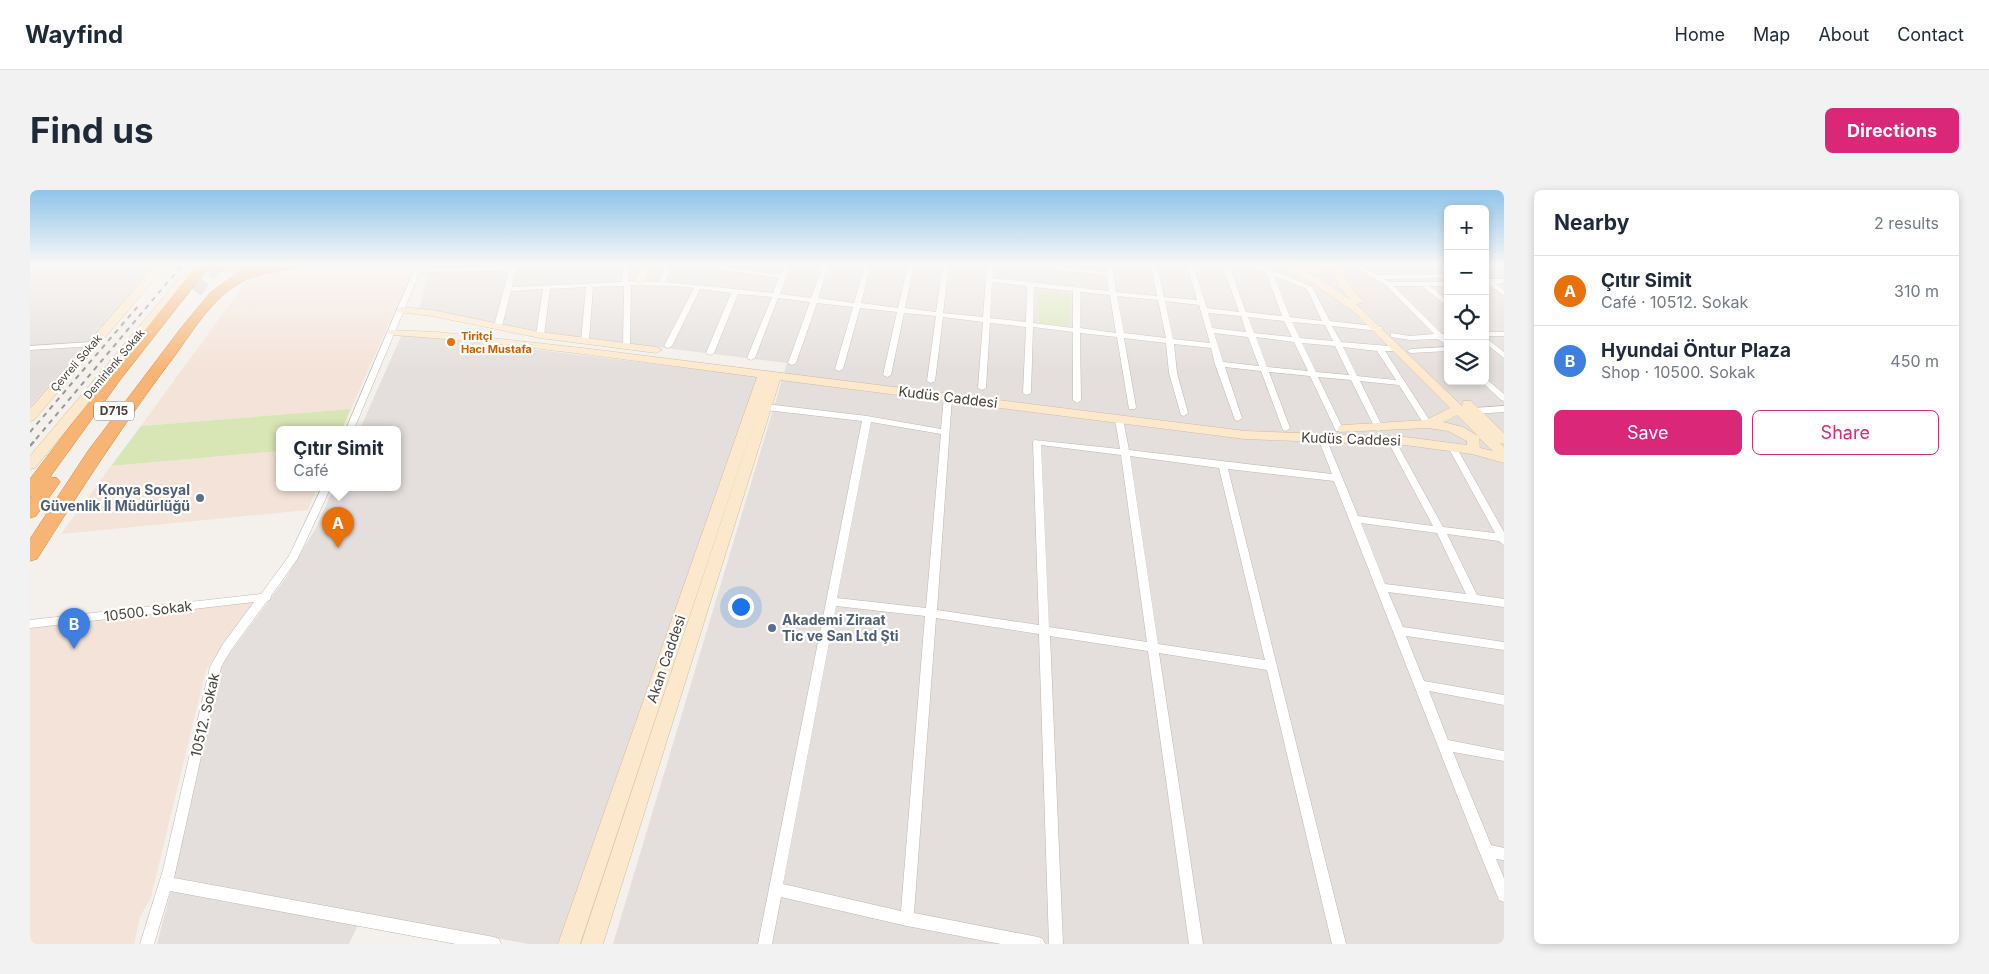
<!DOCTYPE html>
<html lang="en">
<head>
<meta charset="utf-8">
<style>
  :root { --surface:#fff; --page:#f2f2f3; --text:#1f2937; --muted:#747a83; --line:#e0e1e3; --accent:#db2777 }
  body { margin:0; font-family:Inter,sans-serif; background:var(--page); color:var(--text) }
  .controls { position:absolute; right:15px; top:15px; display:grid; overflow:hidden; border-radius:8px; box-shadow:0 2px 8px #0003 }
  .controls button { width:45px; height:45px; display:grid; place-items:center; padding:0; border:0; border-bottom:1px solid var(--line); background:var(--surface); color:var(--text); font:25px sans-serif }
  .you { position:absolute; left:710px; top:416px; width:18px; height:18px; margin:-12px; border:4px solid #fff; border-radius:50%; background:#1a73e8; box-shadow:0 0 0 8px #1a73e833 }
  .badge { display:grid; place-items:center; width:32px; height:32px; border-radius:50%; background:var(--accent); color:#fff; font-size:16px; font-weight:700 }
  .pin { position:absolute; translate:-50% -41px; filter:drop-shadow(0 1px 2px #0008) }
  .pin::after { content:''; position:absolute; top:26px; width:18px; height:15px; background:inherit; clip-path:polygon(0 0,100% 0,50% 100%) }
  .popup { position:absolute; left:246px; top:236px; width:125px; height:65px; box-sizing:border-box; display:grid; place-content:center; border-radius:8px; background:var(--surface); filter:drop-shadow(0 1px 4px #0005); font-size:16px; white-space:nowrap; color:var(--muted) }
  .popup b { font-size:19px; color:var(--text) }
  .popup::after { content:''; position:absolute; left:50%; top:100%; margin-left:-10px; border:10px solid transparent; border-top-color:var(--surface) }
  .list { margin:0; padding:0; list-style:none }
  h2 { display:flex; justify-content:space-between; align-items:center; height:65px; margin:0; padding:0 20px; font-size:21px }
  h2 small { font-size:16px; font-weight:400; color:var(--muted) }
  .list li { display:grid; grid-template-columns:32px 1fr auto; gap:15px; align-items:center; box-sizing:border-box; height:70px; padding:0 20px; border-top:1px solid var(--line) }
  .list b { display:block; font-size:19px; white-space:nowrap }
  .list p { margin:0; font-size:16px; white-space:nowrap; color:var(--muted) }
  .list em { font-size:16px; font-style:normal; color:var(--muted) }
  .actions { display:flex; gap:10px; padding:15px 20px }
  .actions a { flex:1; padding:11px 0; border:1px solid var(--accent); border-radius:8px; text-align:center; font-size:18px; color:var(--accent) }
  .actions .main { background:var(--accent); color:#fff }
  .icon { flex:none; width:28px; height:28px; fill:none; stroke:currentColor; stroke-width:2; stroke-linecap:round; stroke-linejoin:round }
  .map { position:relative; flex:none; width:1474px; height:754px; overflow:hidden; border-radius:8px }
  header { display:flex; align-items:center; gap:30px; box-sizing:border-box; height:70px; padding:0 25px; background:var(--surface); border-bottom:1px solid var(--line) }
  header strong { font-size:24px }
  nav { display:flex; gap:28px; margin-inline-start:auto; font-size:18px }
  .intro { display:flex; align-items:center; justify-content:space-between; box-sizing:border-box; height:120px; padding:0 30px }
  h1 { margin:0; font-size:35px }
  .button { padding:12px 22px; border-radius:8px; background:var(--accent); color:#fff; font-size:18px; font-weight:700 }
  main { display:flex; gap:30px; padding:0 30px }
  aside { flex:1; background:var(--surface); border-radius:8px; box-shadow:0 2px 8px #0003 }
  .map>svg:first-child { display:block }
  .commercial { fill:#f4e3d8 }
  .industrial { fill:#e4dfdc }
  .green { fill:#d8e6b6 }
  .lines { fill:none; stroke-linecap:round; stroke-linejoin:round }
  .highway-tunnel { stroke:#d2cdc7; stroke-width:14; stroke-dasharray:14 7; stroke-linecap:butt }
  .street-casing { stroke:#bfb6ad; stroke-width:1 }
  .secondary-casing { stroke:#d1bb9d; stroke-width:1 }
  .highway-casing { stroke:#d58844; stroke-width:1 }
  .street { fill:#fff; fill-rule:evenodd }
  .secondary { fill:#fce9cd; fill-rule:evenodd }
  .highway { fill:#f6b574; fill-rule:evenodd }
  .rail-far1 { stroke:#989898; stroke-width:2; stroke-dasharray:5 5; stroke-linecap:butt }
  .rail { stroke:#989898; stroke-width:2.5; stroke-dasharray:6 6; stroke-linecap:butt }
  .food-dot { fill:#e8710a; stroke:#fff; stroke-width:2 }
  .service-dot { fill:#5c6f8a; stroke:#fff; stroke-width:2 }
  .labels { text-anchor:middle; stroke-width:4.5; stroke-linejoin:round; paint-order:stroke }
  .far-food-label { font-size:11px; font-weight:bold; fill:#c56008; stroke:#fff; text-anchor:start }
  .far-street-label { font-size:11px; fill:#484039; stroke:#fff }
  .shield { fill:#fff; stroke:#7f7974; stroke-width:1 }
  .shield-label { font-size:12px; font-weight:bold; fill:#484039 }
  .street-label { font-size:14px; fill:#484039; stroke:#fff }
  .service-label { font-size:14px; font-weight:bold; fill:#4e5e75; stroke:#fff; text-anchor:end }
</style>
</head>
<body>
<header>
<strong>Wayfind</strong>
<nav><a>Home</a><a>Map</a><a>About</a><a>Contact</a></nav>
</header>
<div class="intro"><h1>Find us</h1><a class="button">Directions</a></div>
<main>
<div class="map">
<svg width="1474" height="754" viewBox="0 0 1474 754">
  <rect width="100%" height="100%" fill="#f4f0eb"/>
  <path class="commercial" d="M376,79L379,82V88L321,219L111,236L215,93L222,88L233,84L247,82Z
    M249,261V297H287L278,320L31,344L81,276Z
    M226,411L176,480L121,707L110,727L104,754H0V438Z"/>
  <path class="industrial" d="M0,75H125L0,217Z
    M401,75H1418V191H1455V75H1474V754H583L757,173L498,141L389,119Z
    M372,144L728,186L530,754H498L333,724L319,754H127L144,689L189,478L255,389L286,338L304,297H367V239H330Z"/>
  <path class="green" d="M1009,100L1041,104L1039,135L1009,133Z
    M321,219L312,239H249V261L81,276L111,236Z"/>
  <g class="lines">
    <path class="highway-tunnel" d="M165,101L186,75"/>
    <defs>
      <path id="street" d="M386,75H393L392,78L584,75L581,77L486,79L482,97L591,92L593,78L589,75H599L600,77L598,91L629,92L635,75H642L635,92L743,103L749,88L662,75H683L751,85L754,75H761L750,104L781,108L793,75H799L788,108L824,113L835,75H841L831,113L868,118L878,75H884L875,118L906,122L913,75H919L913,123L953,127L957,75H963V88L1079,101L1077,86L991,75H1017L1077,82V75H1083L1086,102L1127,106L1121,77H1104L1101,75H1127L1134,107L1167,110L1157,75H1163L1177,118L1209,122L1192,75H1199L1216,122L1252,126L1236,83L1219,75H1229L1240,79L1282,97L1300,131L1352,137V141H1349L1302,136L1311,152L1371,157V161H1355L1402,234L1401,236H1395L1369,195L1330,191L1353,238L1349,241L1346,240L1321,190L1288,187L1313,239L1312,241H1306L1280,186L1239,182L1260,238L1256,241L1253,240L1231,181L1195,177L1212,228L1208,231L1205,230L1185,174L1181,158L1144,154L1147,183L1158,223L1154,226L1151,225L1139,183L1136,153L1094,148L1106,217L1105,219H1099L1087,147L1050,143L1051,210L1047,213L1043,210V142L1003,137L1001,203L997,205L993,203L996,137L960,133L956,198L952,200L948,198L953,132L913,127L905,191L901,193L897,191L906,126L874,123L861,185L857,187L853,185L867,122L830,118L813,179L809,181L805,179L823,117L787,113L766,173L762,175L758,173L780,112L748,108L725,168L721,170L717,168L742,107L708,104L684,163L680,165L676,163L701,103L670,99L642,156L638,158L634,156L664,98L643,96L601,95L600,158H594L593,156L594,96H592L563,97L559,151L555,153L551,151L556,97L520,99L514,145L510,147L506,145L513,99L481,101L472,136L468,138L464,136L479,80L390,82L324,239H316ZM1244,86L1277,99L1292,131L1260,127ZM962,92L997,96L996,132L960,128ZM1004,97L1043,101V138L1003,133ZM1050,102L1080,105L1086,143L1050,138ZM1087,106L1128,110L1136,148L1094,143ZM1135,111L1169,115L1180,153L1143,149ZM1178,123L1211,126L1216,142L1182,138ZM1218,127L1254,131L1262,147L1224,143ZM1262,132L1295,135L1303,151L1270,148ZM1184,143L1218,147L1229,176L1193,172ZM1226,147L1264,152L1278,181L1237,177ZM1272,153L1305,156L1319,185L1286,182ZM1313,157L1347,161L1366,190L1327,186Z
        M1322,75H1331L1347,85L1418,84V88L1354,89L1359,92H1418V96H1400L1418,111V117L1392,96H1364L1412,144H1416L1418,156L1408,149L1380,150L1361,147V143L1380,146L1404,144L1356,95Z
        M1459,89H1474V93L1466,94L1474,100V106L1458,94H1455V90Z
        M1455,142H1474V146H1455Z
        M1455,147L1474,162V168L1455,153Z
        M62,152L66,154L65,156L0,160V156Z
        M1418,157V161L1381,163L1377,161L1381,159Z
        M1455,188L1474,204V211L1471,210L1452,192L1455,191Z
        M918,204L922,207L907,420L1009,435L1003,252L1004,250L1090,259L1085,229L1089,226L1093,229L1099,260L1302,284L1288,248L1292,245L1296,248L1328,326L1403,336L1357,250L1361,247L1365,250L1413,337L1465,343L1418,257L1419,255H1425L1474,342V355L1469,351L1417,344L1447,405L1474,409V417L1358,402L1373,437L1474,452V460L1376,446L1394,491L1474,505V515L1399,501L1418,550L1474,561V571L1423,562L1461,655L1474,658V670L1466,669L1474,688V712L1469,710L1449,661L1304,291L1198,279L1316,754H1302L1237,480L1129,463L1173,754H1159L1118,461L1020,446L1033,754H1019L1009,444L906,428L884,723L1008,747L1013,749L1015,754H971L877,736L751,707L742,754H728L832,231L736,220L732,217L736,214L837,226L911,239L914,207ZM841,232L911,244L896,418L807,408ZM1011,255L1091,265L1117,452L1019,437ZM1100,266L1189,278L1235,470L1128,454ZM1331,333L1407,343L1436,404L1355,394ZM806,416L895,426L871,721L753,694Z
        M1474,216V222L1444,224L1440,221L1444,218Z
        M292,297H301L268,368L241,406L240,410L237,411L201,460L191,477L144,688L464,747L469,749L471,754H426L140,701L124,754H110L133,680L180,477L193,454L224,412L0,438V430L231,404L259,366Z"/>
      <path id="secondary" d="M126,75H137L4,230L0,231V219Z
        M612,75H622L614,93L609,96L604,93Z
        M1246,75L1264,77L1313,75L1316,91L1333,111L1332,113L1326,114L1432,216L1433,211H1441L1474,243V254L1470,253L1474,257V273L1442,264L1375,255L1215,249L750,190L573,754H551L739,188L550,754H528L727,187C606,171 484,153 362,145L356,142L358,140L408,142L561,159L1215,241L1375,247L1437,255V251L1418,241L1398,238L1309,242L1308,239L1309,236L1314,235L1396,230L1420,218L1324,122L1284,94ZM1303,79L1308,95L1321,110L1292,90L1275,82L1289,83ZM1427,225L1448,246L1433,237L1413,232ZM1449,248L1463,261L1450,258Z
        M168,76H176L177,78L157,93L5,278L0,279V266L149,89Z
        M371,117L402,120L510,142L626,157L632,160L626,163L510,148L402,126L367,122L366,120Z"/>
      <path id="highway" d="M167,75H265L263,78C247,82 227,83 212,92C184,106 164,139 146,164C96,230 51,299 7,369L0,371V349L58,261L151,138L180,103L211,80L192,81L178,78L90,190L20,287L27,288L30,292L6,326L0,328V309L2,306L0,307V289L80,184Z"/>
    </defs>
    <use href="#street" class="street-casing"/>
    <use href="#secondary" class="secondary-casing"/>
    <use href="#highway" class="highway-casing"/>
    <use href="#street" class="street"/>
    <use href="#secondary" class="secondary"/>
    <use href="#highway" class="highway"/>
    <path class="rail-far1" d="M0,242L109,115
      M6,249L152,75"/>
    <path class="rail" d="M0,256L7,248"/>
  </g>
  <linearGradient id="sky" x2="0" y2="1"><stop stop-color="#8fc4ea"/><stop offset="0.41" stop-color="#faf8f6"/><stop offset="1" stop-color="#faf8f6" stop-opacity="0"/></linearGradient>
  <rect width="1474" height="181" fill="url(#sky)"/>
  <circle class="food-dot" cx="421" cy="152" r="5"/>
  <g class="service-dot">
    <circle cx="170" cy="308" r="5"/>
    <circle cx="742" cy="438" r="5"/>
  </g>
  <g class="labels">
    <g class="far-food-label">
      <text x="431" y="150">Tiritçi<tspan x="431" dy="13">Hacı Mustafa</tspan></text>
    </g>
    <g class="far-street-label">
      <text transform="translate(46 173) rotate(-49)" y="4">Çevreli Sokak</text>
      <text transform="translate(84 174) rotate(-50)" y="4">Demirlenk Sokak</text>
    </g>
    <rect class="shield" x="64" y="211.5" width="40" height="19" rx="4"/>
    <g class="shield-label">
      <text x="84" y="225">D715</text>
    </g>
    <g class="street-label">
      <text transform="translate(918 207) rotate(7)" y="5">Kudüs Caddesi</text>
      <text transform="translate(1321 249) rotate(2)" y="5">Kudüs Caddesi</text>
      <text transform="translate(118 421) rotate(-7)" y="5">10500. Sokak</text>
      <text transform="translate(636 469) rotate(-71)" y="5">Akan Caddesi</text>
      <text transform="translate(175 525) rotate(-77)" y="5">10512. Sokak</text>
    </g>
    <g class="service-label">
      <text x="160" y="305">Konya Sosyal<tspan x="160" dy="16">Güvenlik İl Müdürlüğü</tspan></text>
      <text x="752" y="435" text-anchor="start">Akademi Ziraat<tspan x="752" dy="16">Tic ve San Ltd Şti</tspan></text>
    </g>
  </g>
</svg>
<div class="controls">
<button>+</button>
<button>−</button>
<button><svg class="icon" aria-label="locate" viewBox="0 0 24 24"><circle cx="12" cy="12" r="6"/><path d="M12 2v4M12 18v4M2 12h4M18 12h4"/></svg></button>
<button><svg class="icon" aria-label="layers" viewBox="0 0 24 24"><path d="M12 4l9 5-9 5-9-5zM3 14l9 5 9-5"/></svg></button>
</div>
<div class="you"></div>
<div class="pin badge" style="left:308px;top:358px;background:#e8710a">A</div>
<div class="popup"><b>Çıtır Simit</b>Café</div>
<div class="pin badge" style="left:44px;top:459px;background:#3f7fe0">B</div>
</div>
<aside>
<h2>Nearby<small>2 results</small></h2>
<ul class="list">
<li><span class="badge" style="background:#e8710a">A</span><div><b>Çıtır Simit</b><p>Café · 10512. Sokak</p></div><em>310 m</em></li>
<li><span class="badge" style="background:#3f7fe0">B</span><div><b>Hyundai Öntur Plaza</b><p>Shop · 10500. Sokak</p></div><em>450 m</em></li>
</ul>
<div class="actions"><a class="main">Save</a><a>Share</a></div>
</aside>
</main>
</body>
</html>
